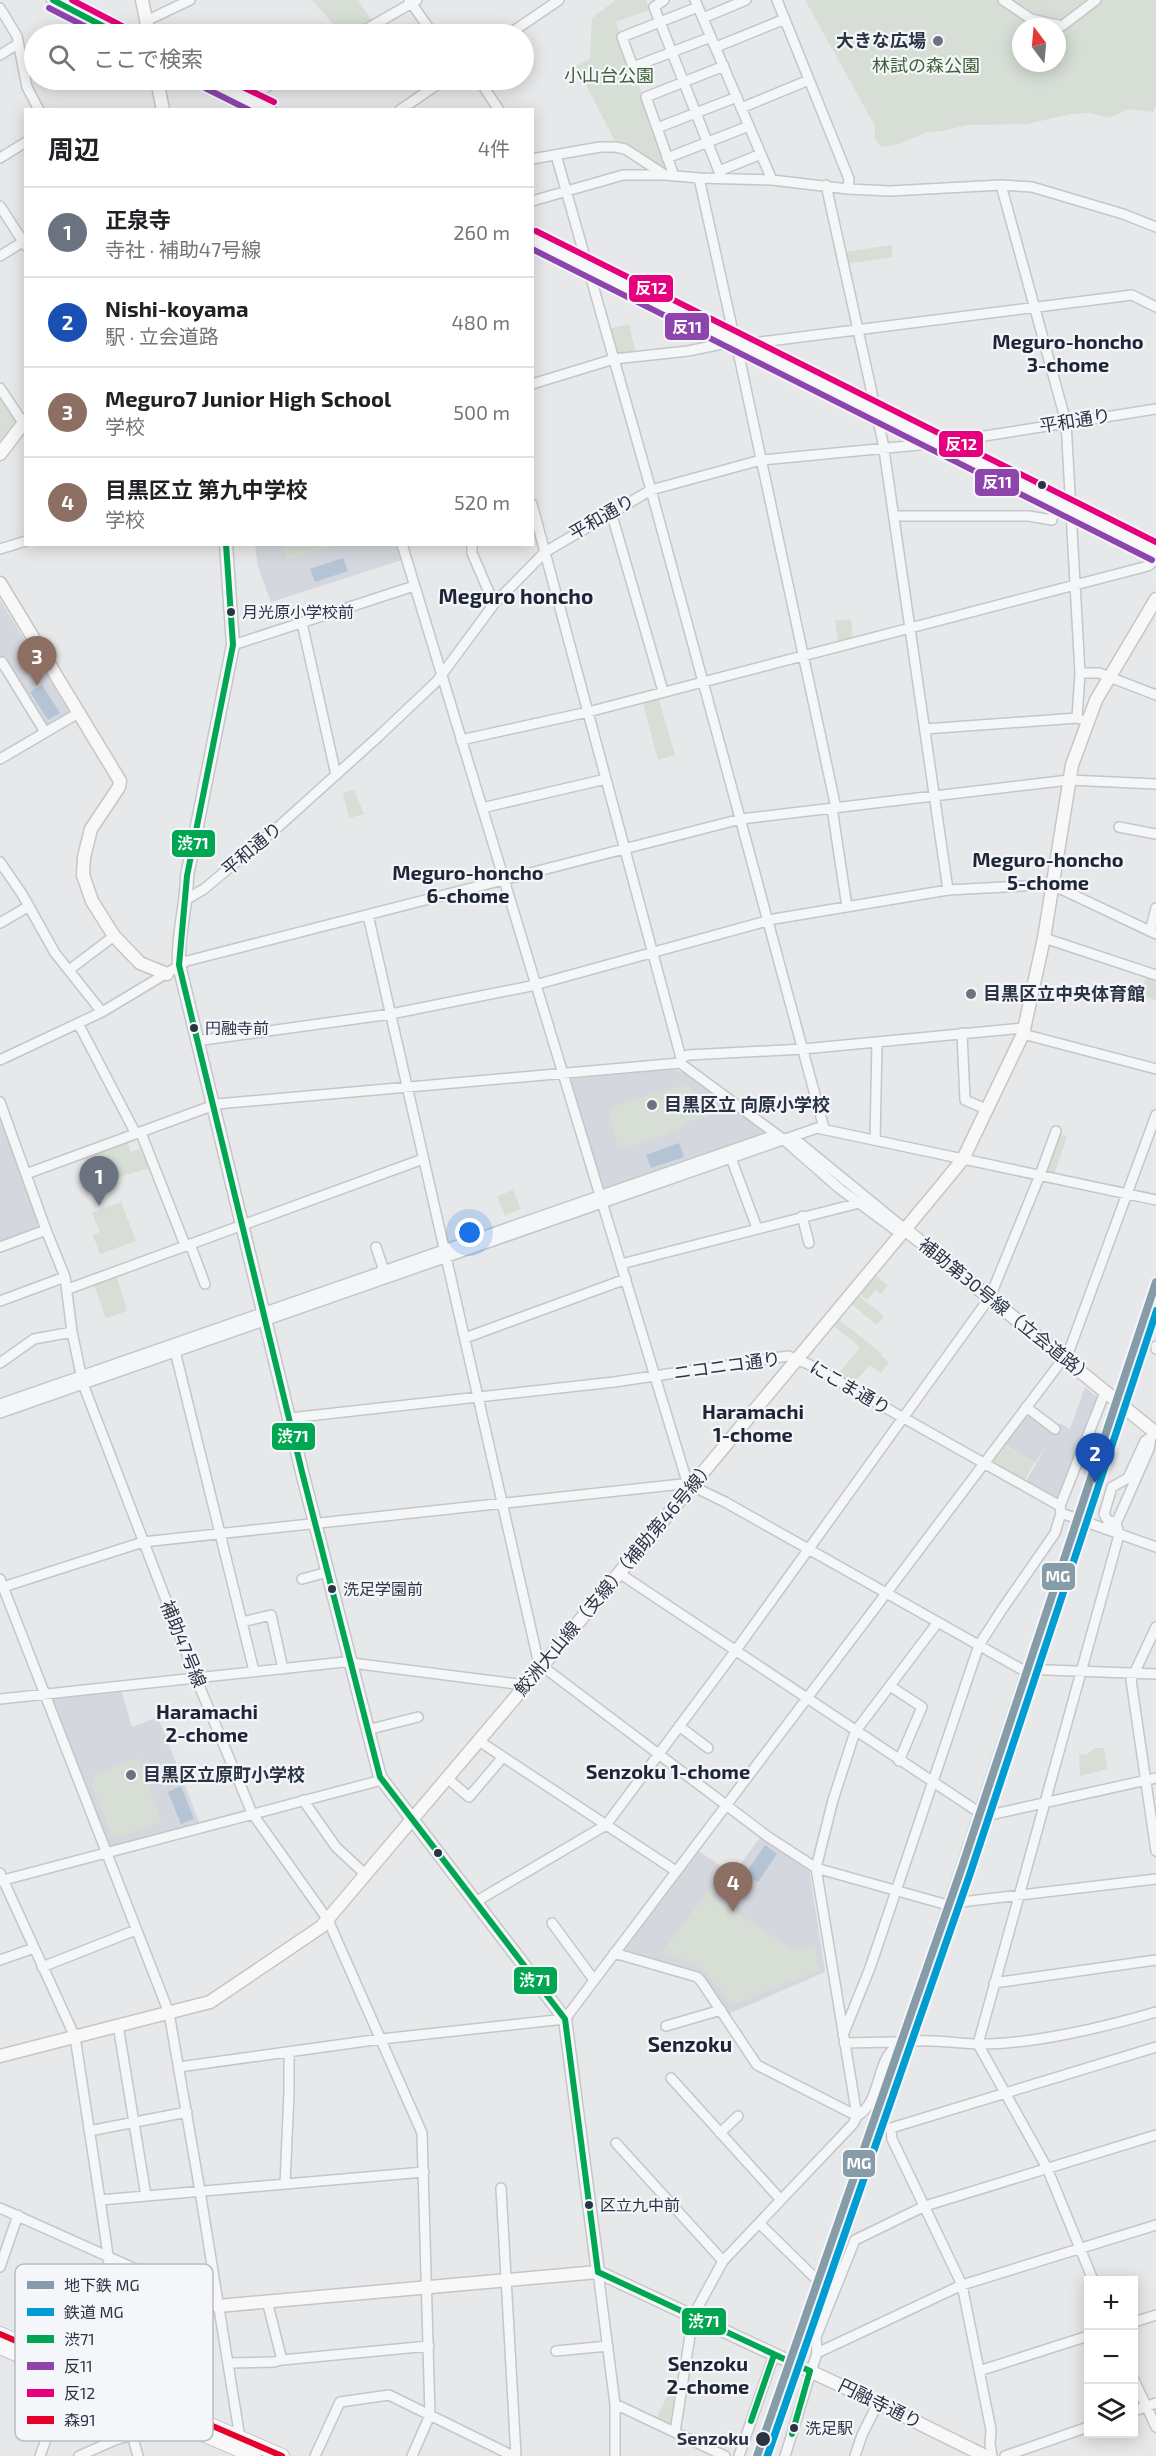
<!DOCTYPE html>
<html lang="ja">
<head>
<meta charset="utf-8">
<style>
  :root { --surface:#fff; --page:#f6f6f6; --text:#202124; --muted:#757577; --line:#e0e0e0; --accent:#db2777 }
  body { margin:0; font-family:"Exo 2","Noto Sans JP",sans-serif; background:var(--page); color:var(--text) }
  .controls { position:absolute; right:18px; bottom:18px; display:grid; overflow:hidden; border-radius:0px; box-shadow:0 3px 15px #0003 }
  .controls button { width:54px; height:54px; display:grid; place-items:center; padding:0; border:0; border-bottom:2px solid var(--line); background:var(--surface); color:var(--text); font:30px sans-serif }
  .compass { position:absolute; left:1012px; top:18px; width:54px; height:54px; border-radius:50%; background:var(--surface); box-shadow:0 3px 15px #0003; rotate:344deg }
  .you { position:absolute; left:470px; top:1233px; width:21px; height:21px; margin:-15px; border:4px solid #fff; border-radius:50%; background:#1a73e8; box-shadow:0 0 0 9px #1a73e833 }
  .badge { display:grid; place-items:center; width:39px; height:39px; border-radius:50%; background:var(--accent); color:#fff; font-size:20px; font-weight:700 }
  .pin { position:absolute; translate:-50% -50px; filter:drop-shadow(0 2px 3px #0008) }
  .pin::after { content:''; position:absolute; top:32px; width:21px; height:18px; background:inherit; clip-path:polygon(0 0,100% 0,50% 100%) }
  .list { margin:0; padding:0; list-style:none }
  h2 { display:flex; justify-content:space-between; align-items:center; height:78px; margin:0; padding:0 24px; font-size:26px }
  h2 small { font-size:20px; font-weight:400; color:var(--muted) }
  .list li { display:grid; grid-template-columns:39px 1fr auto; gap:18px; align-items:center; box-sizing:border-box; height:90px; padding:0 24px; border-top:2px solid var(--line) }
  .list b { display:block; font-size:22px; white-space:nowrap }
  .list p { margin:0; font-size:20px; white-space:nowrap; color:var(--muted) }
  .list em { font-size:20px; font-style:normal; color:var(--muted) }
  .icon { flex:none; width:33px; height:33px; fill:none; stroke:currentColor; stroke-width:2; stroke-linecap:round; stroke-linejoin:round }
  .map { position:relative; flex:none; width:1156px; height:2456px; overflow:hidden }
  .search { position:absolute; background:var(--surface); box-shadow:0 3px 15px #0003; left:24px; top:24px; width:510px; height:66px; display:flex; align-items:center; gap:15px; box-sizing:border-box; padding:0 21px; border-radius:33px; color:var(--muted); font-size:22px }
  .panel { position:absolute; background:var(--surface); box-shadow:0 3px 15px #0003; left:24px; top:108px; width:510px; height:438px; border-radius:0px }
  .map>svg:first-child { display:block }
  .built { fill:#d4d7dd }
  .green { fill:#d6ded6; fill-rule:evenodd }
  .water { fill:#b4c4d5 }
  .lines { fill:none; stroke-linecap:round; stroke-linejoin:round }
  .street-casing { stroke:#c4c6c8; stroke-width:12 }
  .secondary-casing { stroke:#c4c6c8; stroke-width:15 }
  .primary-casing { stroke:#c2c5c8; stroke-width:16 }
  .street { stroke:#f5f6f7; stroke-width:9 }
  .secondary { stroke:#f8f8f8; stroke-width:12 }
  .primary { stroke:#f8f8f8; stroke-width:14 }
  .bus-1-casing { stroke:#f4f6f9; stroke-width:10 }
  .bus-2-casing { stroke:#f4f6f9; stroke-width:10 }
  .bus-3-casing { stroke:#f4f6f9; stroke-width:10 }
  .bus-4-casing { stroke:#f4f6f9; stroke-width:10 }
  .bus-1 { stroke:#00a651; stroke-width:6 }
  .bus-2 { stroke:#8e44ad; stroke-width:6 }
  .bus-3 { stroke:#e5007d; stroke-width:6 }
  .bus-4 { stroke:#e4002b; stroke-width:6 }
  .rail-1-casing { stroke:#f4f6f9; stroke-width:12 }
  .rail-1 { stroke:#009cd2; stroke-width:8 }
  .metro-1-casing { stroke:#f4f6f9; stroke-width:12 }
  .metro-1 { stroke:#869ca9; stroke-width:8 }
  .poi-dot { fill:#6c737f; stroke:#f4f6f9; stroke-width:2 }
  .bus-dot { fill:#2b3445; stroke:#f4f6f9; stroke-width:2 }
  .labels { text-anchor:middle; stroke-width:4.5; stroke-linejoin:round; paint-order:stroke }
  .bus-label { font-size:16px; fill:#2b3445; stroke:#f4f6f9; text-anchor:start }
  .poi-label { font-size:18px; font-weight:bold; fill:#2b3445; stroke:#f4f6f9; text-anchor:start }
  .park-label { font-size:18px; fill:#3f6138; stroke:#f4f6f9 }
  .street-label { font-size:18px; fill:#2b3445; stroke:#f4f6f9 }
  .stop-label { font-size:18px; font-weight:bold; fill:#2b3445; stroke:#f4f6f9; text-anchor:end }
  .neighbourhood-label { font-size:20px; font-weight:bold; fill:#1d2536; stroke:#f4f6f9 }
  .quarter-label { font-size:21px; font-weight:bold; fill:#1d2536; stroke:#f4f6f9 }
  .key { fill:#f4f6f9; stroke:#b8bcc3; stroke-width:1.5 }
  .key-label { font-size:16px; fill:#2b3445 }
  .line-badge { stroke:#f4f6f9; stroke-width:2 }
  .badge-label { font-size:16px; text-anchor:middle; font-weight:bold; fill:#fff }
</style>
</head>
<body>
<div class="map">
<svg width="1156" height="2456" viewBox="0 0 1156 2456">
  <rect width="100%" height="100%" fill="#e6e8ea"/>
  <path class="built" d="M255,545H397L402,560L271,602L258,567Z
    M0,600L70,713L47,725L3,657L0,659Z
    M671,1068L684,1073L765,1131L764,1135L605,1189L602,1187L568,1079Z
    M0,1114L38,1222L37,1228L0,1241Z
    M1085,1387L1098,1398L1079,1453L1067,1475L1058,1502L1025,1483L1048,1444L1035,1463L1003,1444L1027,1411L1052,1430L1053,1435L1060,1423L1070,1429Z
    M121,1690L132,1727L158,1717L200,1824L110,1847L52,1700V1697Z
    M762,1835L809,1868L825,1972L728,2014L699,1973L622,1952L621,1949L697,1850L733,1874Z"/>
  <path class="green" d="M312,0H358L372,21L348,34H342Z
    M616,0H646L649,10L616,22L671,175L615,147L614,139L576,66L590,59L592,18Z
    M805,0H1156V105L1153,112L1128,109L1110,118L1090,113L1071,114L1027,124L967,125L942,131L927,132L900,144L881,147L875,138V126ZM1021,27H1057V63H1021Z
    M891,245L893,257L845,264L844,252Z
    M629,324L636,354L617,356L609,329Z
    M0,391L21,423L0,448Z
    M283,544H335V545L287,560Z
    M851,619L853,639L838,642L835,621Z
    M658,696L675,755L658,760L642,700Z
    M354,790L364,814L349,818L343,793Z
    M1147,975L1156,978V1000L1140,995Z
    M686,1084L720,1112L685,1123V1126L669,1132L670,1134L626,1148L618,1147L608,1112L613,1106Z
    M1056,1133L1067,1137L1054,1175L1043,1172Z
    M127,1141L131,1152L140,1149L149,1168L103,1182L92,1153Z
    M513,1190L521,1209L505,1215L497,1196Z
    M121,1202L136,1241L100,1254L93,1235L100,1232L92,1213Z
    M116,1274L127,1311L106,1318L93,1282Z
    M874,1274L888,1285L881,1294L876,1290L867,1300L859,1293Z
    M858,1295L884,1316L877,1325L851,1304Z
    M838,1319L881,1353V1356L889,1362L881,1373L870,1365L851,1386L836,1377L860,1347L833,1325Z
    M1002,1444L1034,1463L1024,1481L990,1461Z
    M1019,1674H1036L913,2039H897Z
    M1095,1748H1104L1107,1769L1080,1776L1079,1754L1086,1755Z
    M138,1758L162,1821L119,1837L111,1834L92,1785L96,1783L93,1775Z
    M707,1892L795,1951L815,1945L818,1971L736,2004L730,2003L706,1972L695,1964L662,1952Z
    M670,2390L678,2393L673,2425L669,2426L656,2419Z"/>
  <path class="water" d="M343,558L348,571L315,582L310,569Z
    M42,685L60,713L48,720L30,692Z
    M679,1143L684,1157L651,1168L646,1155Z
    M181,1786L194,1819L181,1824L168,1792Z
    M765,1845L777,1854L758,1882L745,1874Z"/>
  <g class="lines">
    <defs>
      <path id="street" d="M409,0L433,34
        M664,0L654,7L722,179
        M695,0L772,180
        M777,0L849,179L848,189
        M1003,0L1031,19L1062,26L1096,0
        M698,7L622,37L633,67L711,37
        M0,8L17,36L27,87L39,110
        M703,18L746,0
        M146,21L190,0
        M358,34L417,0
        M509,34L559,0
        M716,47L785,19
        M0,55L18,44
        M479,80L499,110
        M251,100L256,93L279,80
        M741,108L809,80
        M400,110L444,80
        M657,128L737,97
        M556,155L651,490L824,1128
        M0,158L26,142
        M667,158L749,126
        M532,159L600,147H615L625,149L665,175L699,178L772,180L848,189L890,191L1001,185L1032,187L1123,214L1156,227
        M719,171L761,154
        M674,176L646,97L724,66
        M826,185L883,443L948,890
        M1001,185L1066,422L1080,673L1077,718
        M532,201L623,175H665
        M0,206L26,246
        M0,256L26,240
        M743,344L739,356L836,808
        M757,351L761,342L1132,295L1156,307
        M532,384L614,359L688,351L722,344L732,327L699,178
        M0,388L26,427
        M532,504L681,1058L680,1063
        M611,512L663,691
        M894,516H1029L1052,520L1056,502
        M402,544L688,1485
        M472,544V553L494,604
        M0,549L26,541
        M302,623L336,775
        M233,645L414,586
        M0,664L2,662L45,732
        M1080,673H1099L1156,695
        M925,729L1077,718L1080,719
        M461,740L588,712L1148,566L1156,559
        M0,759L80,712
        M482,808L606,779
        M832,808L847,907
        M1119,827L1156,834
        M0,862L22,894L55,953L102,1012
        M187,899L204,889L277,828L379,736L437,681L494,604L545,552L651,490L761,460L940,443L1156,409
        M368,915L538,1660L542,1666L767,1836L816,1868L944,1904L1156,1879
        M0,923L29,906
        M1150,931L1156,908
        M1044,938L1156,975
        M69,970L114,936
        M78,1023L136,1134
        M962,1033L965,1100L988,1110
        M1023,1034L1156,1069
        M196,1041L391,1014L531,986L774,919L948,890L1041,885L1061,889L1156,934
        M681,1058L688,1055L803,1049L1024,1028
        M0,1060L102,1012L187,961L741,819L1069,780L1156,784
        M0,1102L46,1230L65,1277L72,1332L83,1384L196,1678L252,1813L328,1920L422,2133L430,2415L412,2456
        M141,1133L185,1245
        M875,1140L877,1043
        M731,1158L757,1228
        M26,1174L217,1104L680,1063L783,1139L840,1189L894,1229L905,1230
        M802,1216L809,1243
        M190,1244L205,1284
        M0,1247L46,1230
        M376,1247L384,1271
        M621,1264L859,1203
        M68,1289L423,1159
        M0,1301L65,1277
        M465,1338L626,1279
        M1156,1346V1349
        M174,1347L254,1671
        M0,1363L34,1339L72,1332
        M0,1404L769,1137L796,1140L906,1230
        M1026,1407L1055,1429
        M0,1413L817,1128L1156,1200
        M290,1418L614,1382L788,1356L808,1364L1060,1506
        M1151,1437L1149,1449L1119,1517L1116,1522L1108,1521L1104,1514L1112,1487L1128,1478L1145,1441Z
        M1061,1513L1156,1547
        M619,1573L974,1809L990,1815L1156,1778
        M0,1579L169,2013L200,2191L240,2438
        M302,1579L328,1572
        M0,1588L143,1542L682,1484L692,1486L725,1502L1021,1669L1156,1674
        M242,1622L271,1615L283,1669
        M1156,1627L1131,1680L1156,1851
        M890,1686L922,1707L899,1761
        M0,1699L344,1662L525,1685
        M679,1726L708,1748
        M367,1730L418,1717
        M479,1741L676,1871
        M447,1778L469,1797L503,1757
        M303,1800L336,1847L366,1875
        M0,1873L75,2037L100,2200L109,2262L71,2366
        M0,1881L382,1780
        M477,1901L606,1825L736,1650L990,1297L1040,1175L1056,1131
        M552,1923L594,1980
        M614,1953L697,1977L701,1981L757,2065L857,2116
        M0,1960L34,1948
        M42,1967L136,1930
        M994,1983L1156,1960
        M118,2025L146,2196
        M666,2026L721,2010
        M843,2035L870,1968L979,1645L1003,1608L1055,1533L1061,1513L1060,1506L1105,1392
        M844,2043L894,2042
        M179,2067L381,2039L565,2019L1069,1351L1156,1115
        M671,2078L781,2200
        M857,2116C882,2102 875,2062 896,2047C911,2035 957,2044 977,2044C1030,2045 1105,2027 1156,2012
        M89,2131L187,2112
        M720,2133L738,2116
        M616,2143L723,2261
        M285,2184L289,2093V2053
        M501,2188L516,2456
        M100,2200L424,2172
        M0,2208L218,2306
        M759,2223L815,2278
        M0,2267L18,2215
        M598,2272L615,2404V2456
        M1093,2280L1047,2168L978,2044L1119,1535L1116,1522
        M267,2301L282,2360
        M1134,2322L1156,2315
        M556,2351L608,2346
        M817,2353L816,2337L855,2240L925,2206L1156,2135
        M228,2363L274,2362L282,2360L429,2346
        M979,2371L1088,2336
        M1134,2380L1156,2427
        M615,2404L725,2456
        M1134,2411L1156,2403
        M675,2432L693,2316L723,2261L853,2124L857,2116L816,1868L833,1800L855,1732L938,1622
        M132,2435L138,2456
        M40,2456L68,2378
        M79,2456L115,2440L164,2427L168,2421
        M315,2456L340,2402L389,2395L513,2456
        M739,2456L774,2355
        M785,2456L817,2353L962,2285L1156,2225
        M855,2456L862,2435L878,2403
        M992,2456L990,2444L991,2430L962,2285L892,2139L891,2128L1156,2047
        M1005,2456L1088,2427"/>
      <path id="secondary" d="M53,0L118,34
        M142,0L149,34
        M157,80L163,110
        M209,80L270,110
        M532,239L1156,552
        M0,454L26,420
        M226,544L233,645L187,876C187,906 177,935 179,965L302,1472L380,1777L565,2019L598,2272
        M0,583L120,781L119,787L91,829L84,857L83,875L92,901L114,936L140,963L167,974
        M906,1230L1156,1433
        M0,2056L210,2002L321,1927L542,1666L941,1186L963,1159L1023,1034L1044,938L1072,765L1096,700L1156,599
        M598,2272L878,2403L985,2456
        M218,2306L598,2272"/>
      <path id="primary" d="M0,2334L282,2456
        M0,2347L254,2456"/>
    </defs>
    <use href="#street" class="street-casing"/>
    <use href="#secondary" class="secondary-casing"/>
    <use href="#primary" class="primary-casing"/>
    <use href="#street" class="street"/>
    <use href="#secondary" class="secondary"/>
    <use href="#primary" class="primary"/>
    <defs>
      <path id="bus-1" d="M53,0L118,34
        M226,544L233,645L187,876L179,965L302,1472L380,1777L565,2019L598,2272
        M598,2272L810,2371
        M751,2421L774,2355
        M792,2434L810,2371"/>
      <path id="bus-2" d="M49,8L100,34
        M205,88L249,110
        M532,249L1152,560"/>
      <path id="bus-3" d="M72,0L122,26
        M228,80L274,102
        M536,231L1156,542"/>
      <path id="bus-4" d="M0,2334L282,2456"/>
    </defs>
    <use href="#bus-1" class="bus-1-casing"/>
    <use href="#bus-2" class="bus-2-casing"/>
    <use href="#bus-3" class="bus-3-casing"/>
    <use href="#bus-4" class="bus-4-casing"/>
    <use href="#bus-1" class="bus-1"/>
    <use href="#bus-2" class="bus-2"/>
    <use href="#bus-3" class="bus-3"/>
    <use href="#bus-4" class="bus-4"/>
    <defs>
      <path id="rail-1" d="M767,2456L970,1873L1156,1311"/>
    </defs>
    <use href="#rail-1" class="rail-1-casing"/>
    <use href="#rail-1" class="rail-1"/>
    <defs>
      <path id="metro-1" d="M757,2456L961,1870L1156,1282"/>
    </defs>
    <use href="#metro-1" class="metro-1-casing"/>
    <use href="#metro-1" class="metro-1"/>
  </g>
  <g class="poi-dot">
    <circle cx="938" cy="41" r="6"/>
    <circle cx="971" cy="994" r="6"/>
    <circle cx="652" cy="1105" r="6"/>
    <circle cx="131" cy="1775" r="6"/>
  </g>
  <g class="bus-dot">
    <circle cx="1042" cy="485" r="5"/>
    <circle cx="231" cy="612" r="5"/>
    <circle cx="194" cy="1028" r="5"/>
    <circle cx="332" cy="1589" r="5"/>
    <circle cx="438" cy="1853" r="5"/>
    <circle cx="589" cy="2205" r="5"/>
    <circle cx="794" cy="2428" r="5"/>
    <circle cx="763" cy="2439" r="8"/>
  </g>
  <g class="labels">
    <g class="bus-label">
      <text x="242" y="618">月光原小学校前</text>
      <text x="205" y="1034">円融寺前</text>
      <text x="343" y="1595">洗足学園前</text>
      <text x="600" y="2211">区立九中前</text>
      <text x="805" y="2434">洗足駅</text>
    </g>
    <g class="poi-label">
      <text x="926" y="47" text-anchor="end">大きな広場</text>
      <text x="983" y="1000">目黒区立中央体育館</text>
      <text x="664" y="1111">目黒区立 向原小学校</text>
      <text x="143" y="1781">目黒区立原町小学校</text>
    </g>
    <g class="park-label">
      <text x="926" y="72">林試の森公園</text>
      <text x="609" y="82">小山台公園</text>
    </g>
    <g class="street-label">
      <text transform="translate(1075 421) rotate(-9)" y="6">平和通り</text>
      <text transform="translate(602 517) rotate(-30)" y="6">平和通り</text>
      <text transform="translate(252 849) rotate(-40)" y="6">平和通り</text>
      <text transform="translate(1006 1311) rotate(39)" y="6">補助第30号線（立会道路）</text>
      <text transform="translate(727 1366) rotate(-8)" y="6">ニコニコ通り</text>
      <text transform="translate(850 1388) rotate(30)" y="6">にこま通り</text>
      <text transform="translate(615 1578) rotate(-50)" y="6">鮫洲大山線（支線）（補助第46号線）</text>
      <text transform="translate(183 1644) rotate(68)" y="6">補助47号線</text>
      <text transform="translate(880 2404) rotate(26)" y="6">円融寺通り</text>
    </g>
    <g class="stop-label">
      <text x="749" y="2445">Senzoku</text>
    </g>
    <g class="neighbourhood-label">
      <text x="1068" y="349">Meguro-honcho<tspan x="1068" dy="23">3-chome</tspan></text>
      <text x="1048" y="867">Meguro-honcho<tspan x="1048" dy="23">5-chome</tspan></text>
      <text x="468" y="880">Meguro-honcho<tspan x="468" dy="23">6-chome</tspan></text>
      <text x="753" y="1419">Haramachi<tspan x="753" dy="23">1-chome</tspan></text>
      <text x="207" y="1719">Haramachi<tspan x="207" dy="23">2-chome</tspan></text>
      <text x="668" y="1779">Senzoku 1-chome</text>
      <text x="708" y="2371">Senzoku<tspan x="708" dy="23">2-chome</tspan></text>
    </g>
    <g class="quarter-label">
      <text x="516" y="604">Meguro honcho</text>
      <text x="690" y="2052">Senzoku</text>
    </g>
  </g>
  <rect x="15" y="2264" width="198" height="177" rx="9" class="key"/>
  <rect x="27" y="2281" width="27" height="8" fill="#869ca9"/>
  <rect x="27" y="2308" width="27" height="8" fill="#009cd2"/>
  <rect x="27" y="2335" width="27" height="8" fill="#00a651"/>
  <rect x="27" y="2362" width="27" height="8" fill="#8e44ad"/>
  <rect x="27" y="2389" width="27" height="8" fill="#e5007d"/>
  <rect x="27" y="2416" width="27" height="8" fill="#e4002b"/>
  <g class="key-label">
    <text x="64" y="2291">地下鉄 MG</text>
    <text x="64" y="2318">鉄道 MG</text>
    <text x="64" y="2345">渋71</text>
    <text x="64" y="2372">反11</text>
    <text x="64" y="2399">反12</text>
    <text x="64" y="2426">森91</text>
  </g>
  <g class="line-badge">
    <rect x="628" y="274" width="46" height="29" rx="6" fill="#e5007d"/>
    <rect x="664" y="312" width="46" height="29" rx="6" fill="#8e44ad"/>
    <rect x="938" y="430" width="46" height="28" rx="6" fill="#e5007d"/>
    <rect x="974" y="468" width="46" height="29" rx="6" fill="#8e44ad"/>
    <rect x="171" y="829" width="45" height="29" rx="6" fill="#00a651"/>
    <rect x="271" y="1422" width="45" height="29" rx="6" fill="#00a651"/>
    <rect x="1041" y="1562" width="35" height="29" rx="6" fill="#869ca9"/>
    <rect x="513" y="1966" width="45" height="29" rx="6" fill="#00a651"/>
    <rect x="842" y="2149" width="34" height="29" rx="6" fill="#869ca9"/>
    <rect x="681" y="2307" width="46" height="29" rx="6" fill="#00a651"/>
  </g>
  <g class="badge-label">
    <text x="651" y="294">反12</text>
    <text x="687" y="333">反11</text>
    <text x="961" y="450">反12</text>
    <text x="997" y="488">反11</text>
    <text x="193" y="849">渋71</text>
    <text x="293" y="1442">渋71</text>
    <text x="1058" y="1582">MG</text>
    <text x="535" y="1986">渋71</text>
    <text x="859" y="2169">MG</text>
    <text x="704" y="2327">渋71</text>
  </g>
</svg>
<div class="controls">
<button>+</button>
<button>−</button>
<button><svg class="icon" aria-label="layers" viewBox="0 0 24 24"><path d="M12 4l9 5-9 5-9-5zM3 14l9 5 9-5"/></svg></button>
</div>
<svg class="compass" viewBox="-18 -18 36 36"><path d="M0-13l5 13h-10z" fill="#e53935"/><path d="M0 13l5-13h-10z" fill="#757577"/></svg>
<div class="you"></div>
<div class="pin badge" style="left:99px;top:1206px;background:#6b7280">1</div>
<div class="pin badge" style="left:1095px;top:1483px;background:#1a4fb4">2</div>
<div class="pin badge" style="left:37px;top:686px;background:#8d6e63">3</div>
<div class="pin badge" style="left:733px;top:1912px;background:#8d6e63">4</div>
<div class="search"><svg class="icon" aria-label="search" viewBox="0 0 24 24"><circle cx="10" cy="10" r="6"/><path d="M15 15l6 6"/></svg>ここで検索</div>
<section class="panel">
<h2>周辺<small>4件</small></h2>
<ul class="list">
<li><span class="badge" style="background:#6b7280">1</span><div><b>正泉寺</b><p>寺社 · 補助47号線</p></div><em>260 m</em></li>
<li><span class="badge" style="background:#1a4fb4">2</span><div><b>Nishi-koyama</b><p>駅 · 立会道路</p></div><em>480 m</em></li>
<li><span class="badge" style="background:#8d6e63">3</span><div><b>Meguro7 Junior High School</b><p>学校</p></div><em>500 m</em></li>
<li><span class="badge" style="background:#8d6e63">4</span><div><b>目黒区立 第九中学校</b><p>学校</p></div><em>520 m</em></li>
</ul>
</section>
</div>
</body>
</html>
